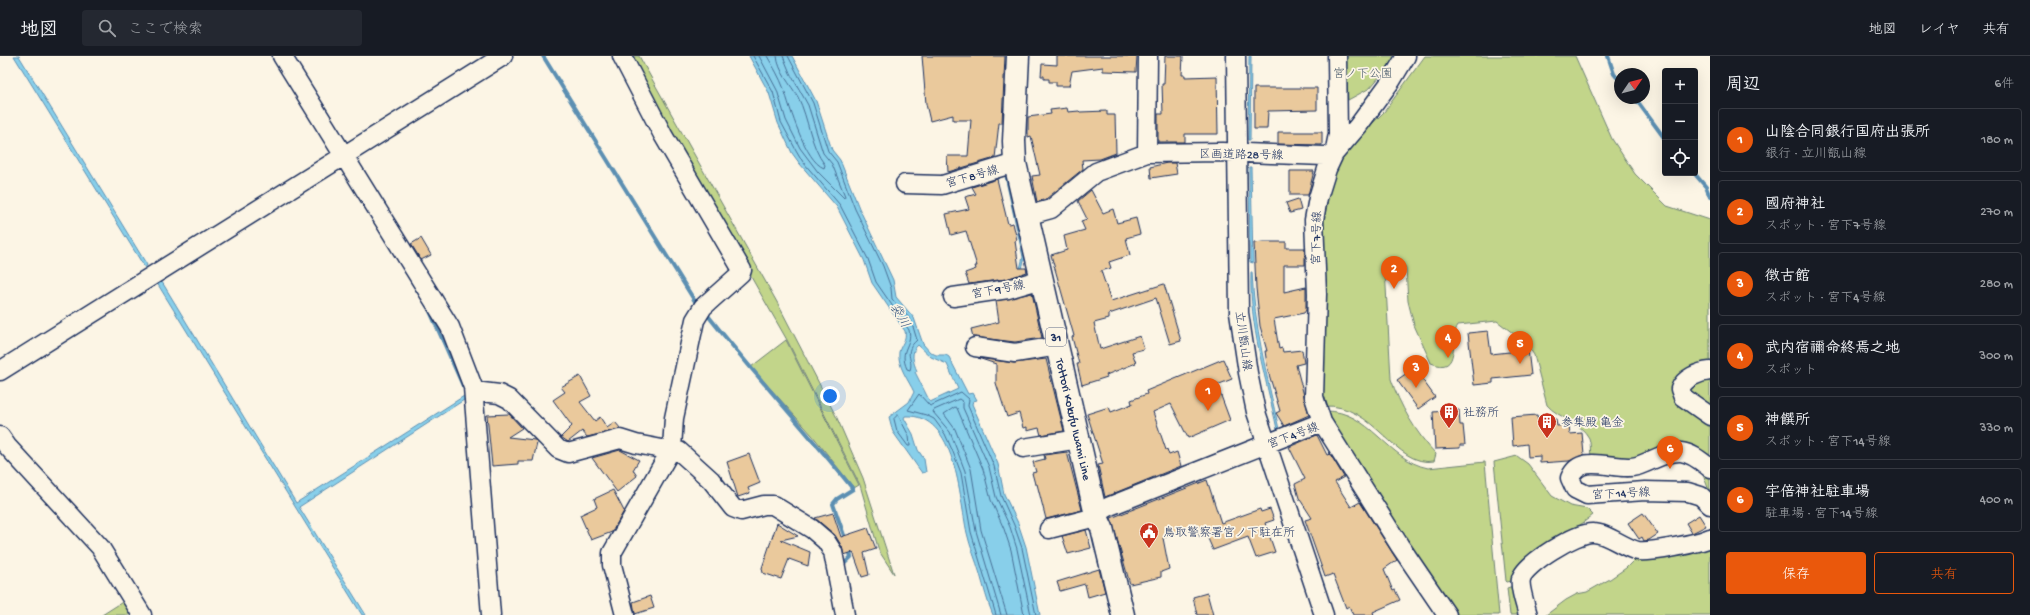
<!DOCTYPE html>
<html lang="ja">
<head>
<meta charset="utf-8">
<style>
  :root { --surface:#171b24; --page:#242831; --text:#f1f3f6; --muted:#9ea1a6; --line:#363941; --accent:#ea580c }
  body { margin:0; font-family:"Gochi Hand","Klee One",sans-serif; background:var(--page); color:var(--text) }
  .controls { position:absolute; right:12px; top:12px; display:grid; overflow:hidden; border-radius:4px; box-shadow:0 4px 16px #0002 }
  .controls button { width:36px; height:36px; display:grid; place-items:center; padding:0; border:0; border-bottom:1px solid var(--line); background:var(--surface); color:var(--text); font:20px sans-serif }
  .compass { position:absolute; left:1614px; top:12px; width:36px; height:36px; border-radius:50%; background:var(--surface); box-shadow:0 4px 16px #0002; rotate:55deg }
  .you { position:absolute; left:830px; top:340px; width:14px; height:14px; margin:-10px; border:3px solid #fff; border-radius:50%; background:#1a73e8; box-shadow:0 0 0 6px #1a73e833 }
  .badge { display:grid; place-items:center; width:26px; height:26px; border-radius:50%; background:var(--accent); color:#fff; font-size:13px; font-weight:700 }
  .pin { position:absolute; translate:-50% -33px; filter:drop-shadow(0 1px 2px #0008) }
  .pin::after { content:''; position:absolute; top:21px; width:14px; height:12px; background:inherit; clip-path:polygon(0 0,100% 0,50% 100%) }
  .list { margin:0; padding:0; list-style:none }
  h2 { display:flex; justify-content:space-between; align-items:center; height:52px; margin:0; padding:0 16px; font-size:17px }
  h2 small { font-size:13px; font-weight:400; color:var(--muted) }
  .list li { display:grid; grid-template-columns:26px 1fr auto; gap:12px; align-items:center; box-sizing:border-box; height:64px; margin:0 8px 8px; padding:0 8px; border:1px solid var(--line); border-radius:4px }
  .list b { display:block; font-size:15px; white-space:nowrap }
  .list p { margin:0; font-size:13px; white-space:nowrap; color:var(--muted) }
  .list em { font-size:13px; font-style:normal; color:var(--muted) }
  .actions { display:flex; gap:8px; padding:12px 16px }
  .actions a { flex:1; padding:9px 0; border:1px solid var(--accent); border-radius:4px; text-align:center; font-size:14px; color:var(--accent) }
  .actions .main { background:var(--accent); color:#fff }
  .icon { flex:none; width:22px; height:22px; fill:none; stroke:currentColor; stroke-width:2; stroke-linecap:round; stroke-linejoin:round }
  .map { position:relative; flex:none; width:1710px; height:559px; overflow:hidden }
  header { display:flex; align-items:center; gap:24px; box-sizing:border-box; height:56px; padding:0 20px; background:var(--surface); border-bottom:1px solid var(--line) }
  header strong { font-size:19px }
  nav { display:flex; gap:22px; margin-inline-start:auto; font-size:14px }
  .search { width:280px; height:36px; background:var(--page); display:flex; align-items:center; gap:10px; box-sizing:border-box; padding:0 14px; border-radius:4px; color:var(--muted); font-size:15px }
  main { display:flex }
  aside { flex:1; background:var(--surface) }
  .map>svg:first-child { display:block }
  .green { fill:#c2d58a; stroke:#6e8274 }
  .water { fill:#88cfea; stroke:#5c8fb2; fill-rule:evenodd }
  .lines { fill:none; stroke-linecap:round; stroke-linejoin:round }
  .shore { stroke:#476f96; stroke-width:1 }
  .stream { stroke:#5c8fb2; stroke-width:4 }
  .building { fill:#eac99c; stroke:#1b2f5e }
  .minor-casing { stroke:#1b2f5e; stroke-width:21 }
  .major-casing { stroke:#1b2f5e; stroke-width:25 }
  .minor { stroke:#fcf5e5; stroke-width:18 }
  .major { stroke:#fcf5e5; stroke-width:22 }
  .labels { text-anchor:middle; stroke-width:3.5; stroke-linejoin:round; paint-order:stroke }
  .shield { fill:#fcf5e5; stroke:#5e6a86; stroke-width:1 }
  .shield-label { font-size:11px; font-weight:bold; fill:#1b2f5e }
  .park-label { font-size:12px; fill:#455869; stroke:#fcf5e5 }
  .street-label { font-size:12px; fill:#1b2f5e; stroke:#fcf5e5 }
  .poi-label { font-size:12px; fill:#1b2f5e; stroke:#fcf5e5; text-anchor:start }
  .water-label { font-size:13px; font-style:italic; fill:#365781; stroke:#fcf5e5 }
</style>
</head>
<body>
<header>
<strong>地図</strong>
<div class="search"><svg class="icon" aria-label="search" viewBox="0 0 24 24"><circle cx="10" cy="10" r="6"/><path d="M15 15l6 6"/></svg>ここで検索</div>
<nav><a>地図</a><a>レイヤ</a><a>共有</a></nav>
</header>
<main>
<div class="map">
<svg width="1710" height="559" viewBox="0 0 1710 559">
  <rect width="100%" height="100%" fill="#fcf5e5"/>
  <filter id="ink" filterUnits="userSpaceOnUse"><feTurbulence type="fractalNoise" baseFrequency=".025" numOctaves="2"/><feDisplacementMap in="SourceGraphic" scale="8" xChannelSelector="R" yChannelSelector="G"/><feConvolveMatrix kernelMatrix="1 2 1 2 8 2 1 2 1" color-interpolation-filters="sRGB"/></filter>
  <g filter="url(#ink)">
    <path class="green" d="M625,0H639L778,248L837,362L863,422L894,518L879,495L860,429L787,284Z
      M1346,0H1397L1370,32L1348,44Z
      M1425,0H1575L1612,83L1635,118L1667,150L1710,164V437L1695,398L1635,407L1591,401C1590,395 1591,387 1589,382C1581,366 1558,362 1547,349L1534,299L1526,287L1497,265L1458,269C1449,281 1462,320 1431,307L1414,269L1408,245L1406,212L1404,209L1387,210L1385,212L1391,323C1399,348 1417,379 1436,398L1434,405C1395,412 1375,347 1323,350L1318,187L1329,116L1349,91L1384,56Z
      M786,284L859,429L854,432L812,379L751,311Z
      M1325,355C1370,354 1387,404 1428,412L1485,406L1499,559H1454Z
      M1517,400L1528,408L1552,440L1570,450L1587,453L1593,459L1562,483L1516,524L1507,526L1506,525L1494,406Z
      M1710,488V559H1546L1566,544L1577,538L1587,536L1610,523L1626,512L1638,500Z
      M1516,529L1525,559H1510L1507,532Z
      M124,545L134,559H102Z"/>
    <path class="water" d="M14,0H19L147,209L145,212Z
      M749,0H792L816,45L832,94L840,104L859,152L893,224L896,241L914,262L923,288L930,296L936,299H946L949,301L968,338L973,337L977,344L973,345L972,348L998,408L1004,438L1018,467L1026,491L1040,559H993C987,545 984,532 980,518C976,504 970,491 967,477C959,442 957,357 905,360L904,362L913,378L918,394L924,403L926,416L922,417L893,376L889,361L909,346L914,336C909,325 897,310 899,296C901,288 907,284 905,275L872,227L864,204L837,151L800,108L792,97L778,67L769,37ZM918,289L931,301L947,308L958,333L930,346L915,316L917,315C913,306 910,296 918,289Z
      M1249,0H1251L1250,84H1248Z
      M1249,111H1251L1253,207L1250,206Z
      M1006,115L1025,201L1019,224H1017L1023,201L1004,116Z
      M1037,159L1105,447L1103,448Z
      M1251,216H1252C1254,269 1267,321 1279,373H1277C1266,322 1249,269 1251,216Z
      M162,226L296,447L464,340L467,342L299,451L366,559H362L157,227Z"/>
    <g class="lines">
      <path class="shore" d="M753,0L773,36L781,66L796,94L803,106L840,149L868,203L876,226L909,274C913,290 898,293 907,313L910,314C914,303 902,297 917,284L911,264L892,243L891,232L883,210L855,153L837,106L828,95L813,47L788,0
        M759,0L777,34L786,64L800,92L818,116L844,142L845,140L832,108L823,97L808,49L790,17L783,0
        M767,0C773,10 780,22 784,33C790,52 805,105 824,112L825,109C810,90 809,63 798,41C791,29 778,15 777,0
        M898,359L909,380L910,390H908L897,375L894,363Z
        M996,559L971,476L961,417L953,396L945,378L934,363L926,359L908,354L919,338L930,350L961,336L969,343L968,350L994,410L1001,440L1014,469L1022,492L1036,559
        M1001,559L976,475L965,415L950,376L933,356L934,354L959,343L963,346V352L989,411L996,441L1010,471L1017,493L1031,559
        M1007,559L981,474L971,413L955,373L944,358L955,351L957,352L983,413L991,444L1004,473L1011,494L1024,559"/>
      <path class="stream" d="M543,0L696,247
        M1608,0L1614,18L1620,25
        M1635,42L1665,83
        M1694,117L1706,131L1710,141
        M429,253L463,330
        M706,257C753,317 805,373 853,433L837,443L833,448L846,485
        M841,511L851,501L849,493"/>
    </g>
    <path class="building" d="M922,0H1005L1002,67H999L995,102L948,116L947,100H968L971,64H953V59L930,65L926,48Z
      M1057,0H1137L1136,16L1103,15V11L1072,15L1069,30H1056V26H1049V23H1044V20H1041L1042,8L1057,9Z
      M1165,0H1183L1182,19H1185V21L1217,20L1218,78H1185V86H1158V58H1163L1162,28H1164Z
      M1254,32H1317V54L1268,55L1267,73H1254Z
      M1067,52L1068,56L1079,55L1080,56L1107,55V59H1115L1116,97L1100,103L1082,104L1083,113L1046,143L1037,146L1032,120L1040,119L1031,80L1028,81V61L1051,58L1050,54Z
      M1278,76H1322V89L1278,88Z
      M1167,107H1175L1177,118L1151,122L1150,111Z
      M1290,115H1314L1308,139H1290Z
      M997,123L1008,168L1013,167L1017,184L1015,185L1019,212H1026L1027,216L1006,223L969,228L965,217L976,213L975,210H977L966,175L951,179L946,158L969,153L965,141L976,138L972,131Z
      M1091,134L1103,157L1113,153L1117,167L1136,162L1140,178L1126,182L1130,199L1109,206L1111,212L1101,215L1111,245L1164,228L1181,285L1170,288L1156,242L1109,258V263L1094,267L1100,293L1140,280L1144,293L1132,296L1136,307L1106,319L1107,321L1082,329L1077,308H1079L1072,281L1074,280L1051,199L1067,194L1064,180L1085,174L1081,165L1087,163L1078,145Z
      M1298,143L1301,154L1290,157L1286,147Z
      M421,182L431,199L421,204L411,188Z
      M1263,186H1286V192H1305V209H1284V236L1306,231V254L1304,257L1274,263L1279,293L1282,292L1283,296L1302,294L1304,307L1296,309L1309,359L1284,370L1276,357L1280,355L1268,315L1265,295H1267L1260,270L1256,232L1254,187Z
      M1032,237L1042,282L1015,286L973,281L971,273L999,266L996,245Z
      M1488,275L1491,298L1528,294L1531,319L1493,323V327L1474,329L1468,277Z
      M978,302L1014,307L1046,303L1064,375L1041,379L1039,372L1027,375V371L1023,372L1019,357L1007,361L996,327V308Z
      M1223,303L1232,323L1217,329L1230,364L1188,382L1171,348L1153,356L1166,394L1167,393L1169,399L1177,396L1181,410L1105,441L1098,409L1103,408L1087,358L1109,351L1111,356L1132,348L1131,344L1147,338L1146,335Z
      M1414,312L1435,341L1418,353L1397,324Z
      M580,320L591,340L580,346L595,365L600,361L607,372L615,366L621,373L587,381L582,375L568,386L561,381L572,370L553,344L565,336L561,331Z
      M1459,354L1460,369H1463L1465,389H1460V392L1435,393L1433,356Z
      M509,358L522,372L508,381L535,384L537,387L533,405H518V408L492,410L487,359Z
      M1537,359L1538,364L1556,363L1557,370L1569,369L1570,378L1582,377L1584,399L1569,405L1540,407V400L1528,401L1527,388L1513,390L1511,361Z
      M1317,379L1327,399L1330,398L1344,421L1335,426L1351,451L1360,446L1397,504L1384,513L1393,535L1395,534L1400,544L1373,556L1374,559H1353L1349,550L1346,552L1333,518L1325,521L1311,481L1305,464L1312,462L1299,442L1295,428L1305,423L1289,391Z
      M620,394L639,404L633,414L637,420L617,436L592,402Z
      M1067,396L1082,454L1046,463L1037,428H1035L1032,417L1036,416L1033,406L1045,403L1044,399Z
      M749,398L760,427L748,432L750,437L738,441L727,406Z
      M1207,424L1221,467L1260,453L1261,456L1270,453L1274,464L1265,467L1275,496L1256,502L1248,481L1213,494L1206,478L1200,481L1196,471L1163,482L1169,513L1161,516V521L1130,528L1111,462Z
      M613,434L624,455L612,476L591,484L580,459L597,451L594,443Z
      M833,457L841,481L868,472L876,493L864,497L869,519L862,521L853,496L844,499L842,491L835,479L815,462Z
      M1643,457L1658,478L1649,484L1644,485L1642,481L1639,483L1628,467Z
      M1699,459L1706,470L1692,477L1686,467Z
      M777,467L798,480L781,484L810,496L808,510L789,503L781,523L763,517L762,512Z
      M1086,474L1091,492L1068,498L1062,480Z
      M1099,513L1105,536L1088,541L1085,528L1060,535L1057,526Z
      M1207,537L1213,559H1197L1193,541Z
      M650,540L654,552L635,558L633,546Z"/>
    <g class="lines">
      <defs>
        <path id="minor" d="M282,0L450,271L473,331L491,559
          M622,0L663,79L742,214L741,217L703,251L695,264L674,362L672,392L612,497V509L625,559
          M1148,0L1147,97L1222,96L1324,100L1334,98L1338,78L1337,0
          M1236,0L1239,257L1248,317L1256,356L1324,559
          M905,128L942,129L1015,107
          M1026,160L1051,153L1096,116L1147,97
          M953,241L1008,233L1042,223
          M975,291L1015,297L1058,290
          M0,315L503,0
          M1710,315C1699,316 1684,322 1680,333L1683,341L1710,360
          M474,335L499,338L509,343L558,393L568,397L620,383L636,388L662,393L672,392L679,395L711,424L733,452L741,455L764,449H773L812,473L826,485L833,496L845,559
          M1322,366L1314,341L1317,238L1314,164L1318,142L1327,113L1334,98L1358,70L1391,25L1406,0
          M0,380L7,390L100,491L142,559
          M1023,392L1079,383
          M1710,412C1702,406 1692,397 1681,396C1665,395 1651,406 1637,410C1616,416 1581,395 1570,422L1575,433L1587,439L1645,435L1688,436L1701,440L1710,449
          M1049,473L1088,463L1110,450L1322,366L1400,490L1447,559
          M1528,559C1526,551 1519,531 1521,523C1524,508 1577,476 1593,477C1607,477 1624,492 1638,495C1649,497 1700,487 1710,482"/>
        <g id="major">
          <path id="s1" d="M1018,0L1014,85L1015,107L1096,459L1102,472L1123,559"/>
        </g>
      </defs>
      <use href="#minor" class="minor-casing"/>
      <use href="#major" class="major-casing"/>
      <use href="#minor" class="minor"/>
      <use href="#major" class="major"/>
    </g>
  </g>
  <defs>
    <symbol id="building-pin" viewBox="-11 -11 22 30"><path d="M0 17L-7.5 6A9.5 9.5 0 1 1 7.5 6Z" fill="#c8321e" stroke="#fcf5e5"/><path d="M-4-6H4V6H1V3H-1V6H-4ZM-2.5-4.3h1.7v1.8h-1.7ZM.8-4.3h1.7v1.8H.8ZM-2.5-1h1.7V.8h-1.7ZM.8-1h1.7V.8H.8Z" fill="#fff"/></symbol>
    <symbol id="civic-pin" viewBox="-11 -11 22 30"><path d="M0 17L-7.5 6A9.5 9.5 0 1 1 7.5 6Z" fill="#c8321e" stroke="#fcf5e5"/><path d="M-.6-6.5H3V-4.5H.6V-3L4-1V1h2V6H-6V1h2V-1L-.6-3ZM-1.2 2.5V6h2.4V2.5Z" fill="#fff"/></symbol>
  </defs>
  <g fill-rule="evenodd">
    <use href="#building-pin" x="1438" y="345" width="22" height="30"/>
    <use href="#building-pin" x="1536" y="355" width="22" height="30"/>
    <use href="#civic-pin" x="1138" y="465" width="22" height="30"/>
  </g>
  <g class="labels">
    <rect class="shield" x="1046" y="272" width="20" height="18" rx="3"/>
    <g class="shield-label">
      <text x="1056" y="285">31</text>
    </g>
    <g class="park-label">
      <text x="1363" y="21">宮ノ下公園</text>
    </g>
    <g class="street-label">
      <text transform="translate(1241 98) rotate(1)" y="4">区画道路28号線</text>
      <text transform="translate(972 120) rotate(-16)" y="4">宮下8号線</text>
      <text transform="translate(1316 182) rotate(-89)" y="4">宮下7号線</text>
      <text transform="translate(998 233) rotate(-11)" y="4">宮下9号線</text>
      <text transform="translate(1244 285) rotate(82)" y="4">立川甑山線</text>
      <text dy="4" stroke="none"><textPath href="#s1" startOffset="370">Tottori Kokufu Iwami Line</textPath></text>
      <text transform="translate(1293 379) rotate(-21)" y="4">宮下4号線</text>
      <text transform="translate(1621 437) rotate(-3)" y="4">宮下14号線</text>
    </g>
    <g class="poi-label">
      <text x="1463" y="360">社務所</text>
      <text x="1561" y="370">参集殿 亀金</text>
      <text x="1163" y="480">鳥取警察署宮ノ下駐在所</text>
    </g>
    <g class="water-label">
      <text transform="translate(901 259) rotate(60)" y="5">袋川</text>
    </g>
  </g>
</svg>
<div class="controls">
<button>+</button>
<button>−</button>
<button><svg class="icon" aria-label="locate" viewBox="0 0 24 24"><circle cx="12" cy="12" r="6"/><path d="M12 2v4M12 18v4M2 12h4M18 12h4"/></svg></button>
</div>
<svg class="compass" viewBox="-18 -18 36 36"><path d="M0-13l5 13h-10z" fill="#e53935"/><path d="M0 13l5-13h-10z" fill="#9ea1a6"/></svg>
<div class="you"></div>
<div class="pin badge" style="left:1208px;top:355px">1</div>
<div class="pin badge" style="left:1394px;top:233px">2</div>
<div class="pin badge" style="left:1416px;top:332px">3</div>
<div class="pin badge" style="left:1448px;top:302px">4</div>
<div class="pin badge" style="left:1520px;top:308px">5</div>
<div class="pin badge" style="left:1670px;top:413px">6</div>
</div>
<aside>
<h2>周辺<small>6件</small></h2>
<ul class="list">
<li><span class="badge">1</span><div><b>山陰合同銀行国府出張所</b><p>銀行 · 立川甑山線</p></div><em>180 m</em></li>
<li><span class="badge">2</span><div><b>國府神社</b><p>スポット · 宮下7号線</p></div><em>270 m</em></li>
<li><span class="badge">3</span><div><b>徴古館</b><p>スポット · 宮下4号線</p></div><em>280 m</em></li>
<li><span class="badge">4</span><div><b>武内宿禰命終焉之地</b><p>スポット</p></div><em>300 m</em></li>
<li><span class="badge">5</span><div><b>神饌所</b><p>スポット · 宮下14号線</p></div><em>330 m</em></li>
<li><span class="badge">6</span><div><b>宇倍神社駐車場</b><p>駐車場 · 宮下14号線</p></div><em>400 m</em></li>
</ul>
<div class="actions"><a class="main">保存</a><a>共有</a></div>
</aside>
</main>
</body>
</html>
